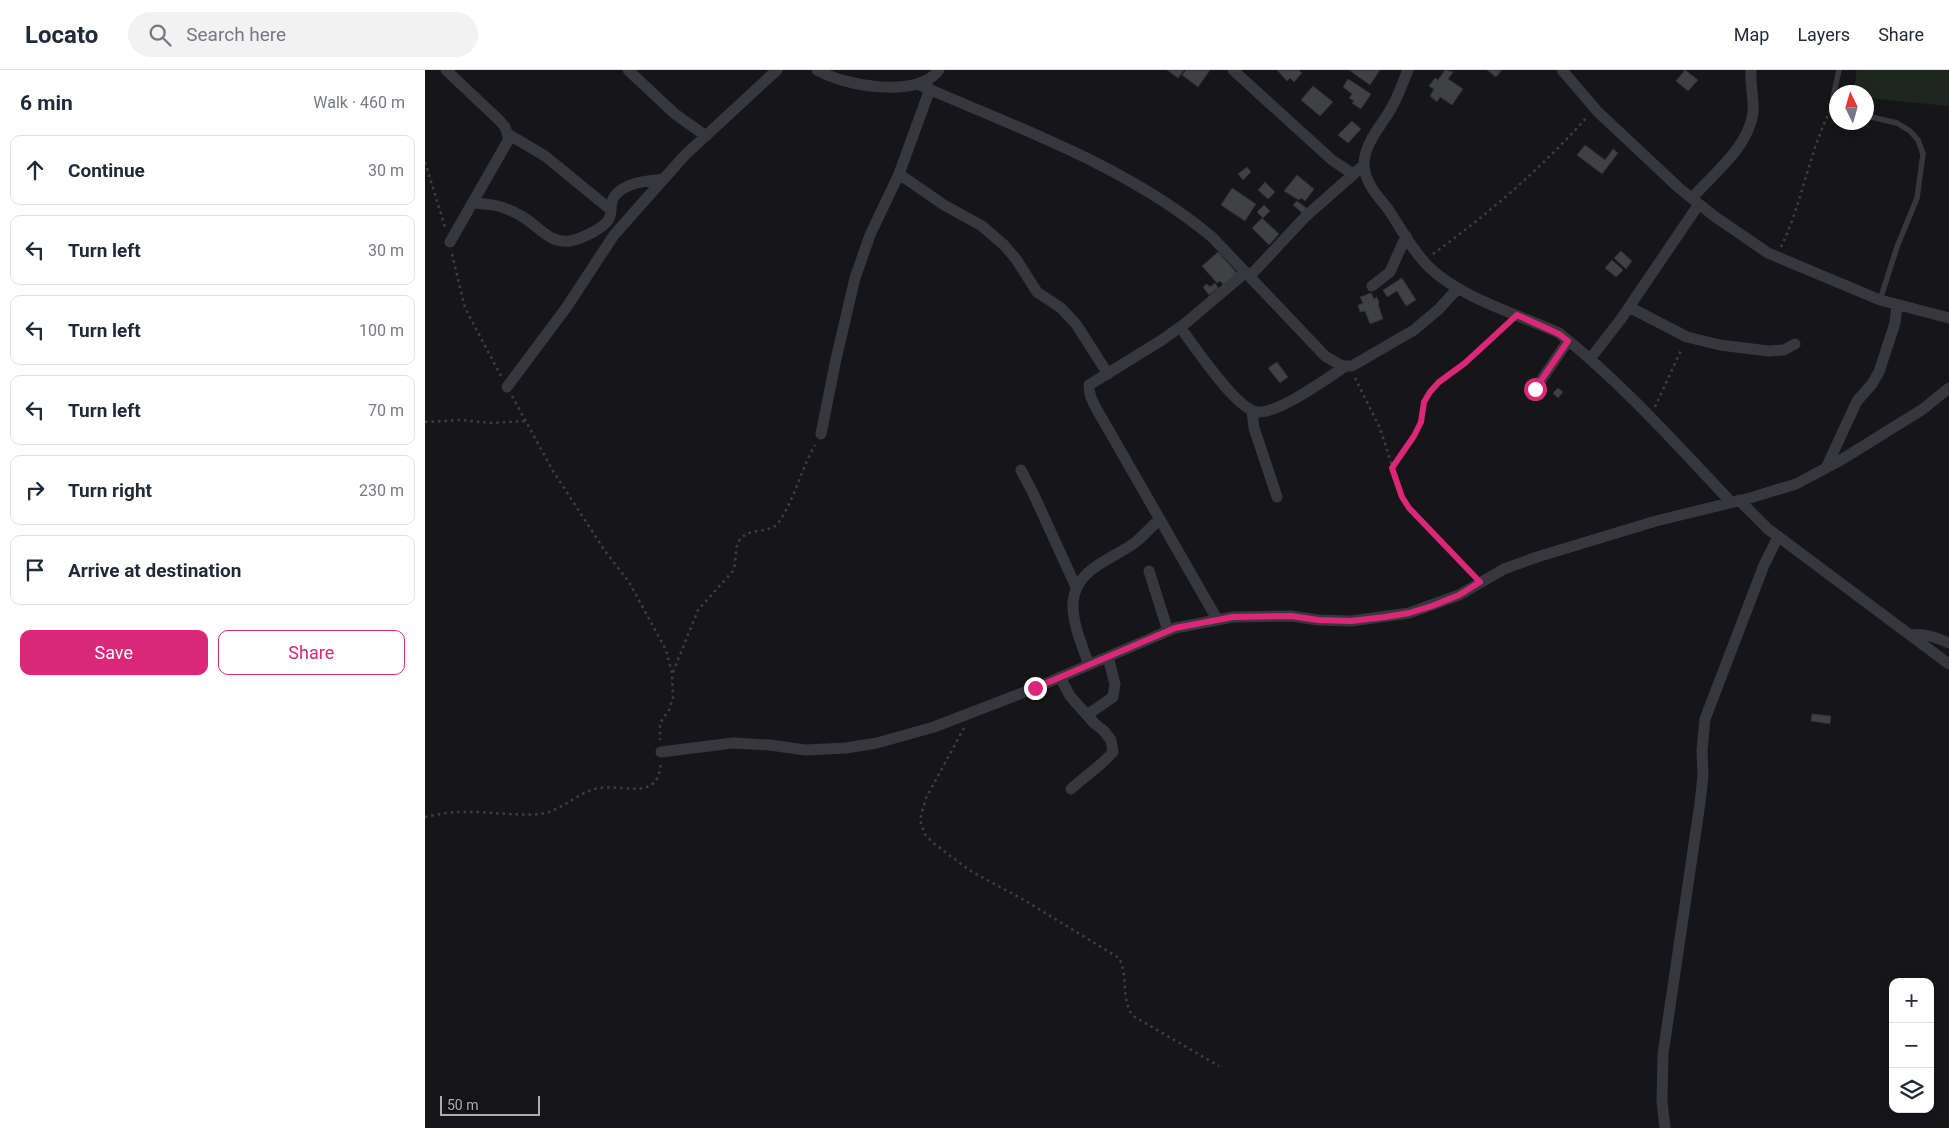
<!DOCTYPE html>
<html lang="en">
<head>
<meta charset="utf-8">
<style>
  :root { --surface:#fff; --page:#f2f2f3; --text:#1f2937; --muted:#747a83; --line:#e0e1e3; --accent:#db2777 }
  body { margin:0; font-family:Roboto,sans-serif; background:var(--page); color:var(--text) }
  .controls { position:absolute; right:15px; bottom:15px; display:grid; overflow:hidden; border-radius:10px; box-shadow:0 2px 8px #0003 }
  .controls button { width:45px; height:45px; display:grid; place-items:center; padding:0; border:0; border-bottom:1px solid var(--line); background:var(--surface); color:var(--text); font:25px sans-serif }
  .compass { position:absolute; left:1404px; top:15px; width:45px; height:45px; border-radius:50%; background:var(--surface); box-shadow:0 2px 8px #0003; rotate:355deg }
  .scale { position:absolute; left:15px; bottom:12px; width:100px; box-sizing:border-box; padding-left:5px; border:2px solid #a8adb8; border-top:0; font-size:14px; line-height:18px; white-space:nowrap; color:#a8adb8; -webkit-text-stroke:4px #111113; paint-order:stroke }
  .stop { position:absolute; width:15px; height:15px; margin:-11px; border:4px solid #db2777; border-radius:50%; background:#fff }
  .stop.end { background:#db2777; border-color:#fff; box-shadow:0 1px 5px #0008 }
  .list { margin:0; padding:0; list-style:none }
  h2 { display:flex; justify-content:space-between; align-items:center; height:65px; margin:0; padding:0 20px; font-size:21px }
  h2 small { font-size:16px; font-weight:400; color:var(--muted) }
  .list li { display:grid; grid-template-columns:32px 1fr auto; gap:15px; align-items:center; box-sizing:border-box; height:70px; margin:0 10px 10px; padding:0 10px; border:1px solid var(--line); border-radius:10px }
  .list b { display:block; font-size:19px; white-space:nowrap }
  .list em { font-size:16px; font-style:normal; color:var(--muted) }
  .actions { display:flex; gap:10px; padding:15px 20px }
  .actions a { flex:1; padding:11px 0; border:1px solid var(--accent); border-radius:10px; text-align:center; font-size:18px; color:var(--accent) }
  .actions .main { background:var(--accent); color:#fff }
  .icon { flex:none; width:28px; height:28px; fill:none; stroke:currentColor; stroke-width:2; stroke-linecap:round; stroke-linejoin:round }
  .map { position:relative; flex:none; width:1524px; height:1058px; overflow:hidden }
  header { display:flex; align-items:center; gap:30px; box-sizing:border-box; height:70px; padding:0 25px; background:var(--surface); border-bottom:1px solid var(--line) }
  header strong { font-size:24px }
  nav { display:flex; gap:28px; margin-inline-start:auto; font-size:18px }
  .search { width:350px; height:45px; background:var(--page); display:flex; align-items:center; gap:12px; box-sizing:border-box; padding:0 18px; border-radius:28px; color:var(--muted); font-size:19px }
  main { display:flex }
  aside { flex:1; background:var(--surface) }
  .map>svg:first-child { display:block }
  .green { fill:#1e261f }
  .building { fill:#404145; stroke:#303034 }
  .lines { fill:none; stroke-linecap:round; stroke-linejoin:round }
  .path { stroke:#3d3f44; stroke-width:2.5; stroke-dasharray:2.5 4; stroke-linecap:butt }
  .service { stroke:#37383d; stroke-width:5.5 }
  .minor { stroke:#37383d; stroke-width:11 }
  .route { stroke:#db2777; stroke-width:6 }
</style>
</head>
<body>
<header>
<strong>Locato</strong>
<div class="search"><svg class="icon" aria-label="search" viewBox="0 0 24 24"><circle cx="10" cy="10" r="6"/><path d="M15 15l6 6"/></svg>Search here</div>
<nav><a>Map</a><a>Layers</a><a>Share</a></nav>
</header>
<main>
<aside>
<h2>6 min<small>Walk · 460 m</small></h2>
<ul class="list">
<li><svg class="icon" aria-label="ahead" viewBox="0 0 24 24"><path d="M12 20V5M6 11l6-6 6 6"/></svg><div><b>Continue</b></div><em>30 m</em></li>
<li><svg class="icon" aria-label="left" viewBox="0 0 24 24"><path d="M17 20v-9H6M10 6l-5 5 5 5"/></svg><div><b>Turn left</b></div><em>30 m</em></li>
<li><svg class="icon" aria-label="left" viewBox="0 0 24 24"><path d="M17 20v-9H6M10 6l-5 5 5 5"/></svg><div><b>Turn left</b></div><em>100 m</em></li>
<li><svg class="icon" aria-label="left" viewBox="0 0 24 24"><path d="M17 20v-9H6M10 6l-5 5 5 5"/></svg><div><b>Turn left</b></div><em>70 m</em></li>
<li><svg class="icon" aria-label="right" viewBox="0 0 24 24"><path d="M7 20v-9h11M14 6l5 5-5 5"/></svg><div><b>Turn right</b></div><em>230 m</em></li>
<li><svg class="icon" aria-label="arrive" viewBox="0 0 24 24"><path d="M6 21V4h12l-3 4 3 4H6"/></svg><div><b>Arrive at destination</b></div></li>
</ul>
<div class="actions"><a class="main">Save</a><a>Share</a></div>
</aside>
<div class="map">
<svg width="1524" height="1058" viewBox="0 0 1524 1058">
  <rect width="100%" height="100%" fill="#161618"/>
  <path class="green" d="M1432,0H1524V36L1442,28V22H1428Z"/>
  <path class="building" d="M742,0H759L753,8Z
    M761,0H785L773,17L757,5Z
    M852,0H874L877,3L869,12L865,8L862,11Z
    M924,0H955L945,15Z
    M1020,0L1028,2L1023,9L1038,19L1027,35L1015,27L1012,32L1005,26L1009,19L1004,16L1010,8L1013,10Z
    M1062,0H1077L1071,7Z
    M1260,0L1273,10L1263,21L1251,11Z
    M923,9L946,24L936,39L927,33L929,31L924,28L927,24L918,17Z
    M888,16L908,32L895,46L876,30Z
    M927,51L936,59L923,73L913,65Z
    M1160,75L1180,90L1188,79L1193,83L1177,104L1152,85Z
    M822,97L826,102L818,110L813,104Z
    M872,105L889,119L880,131L876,128L874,130L859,121Z
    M840,112L850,122L843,129L833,120Z
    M807,118L831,134L820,151L796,135Z
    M872,131L884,140L880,145L868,135Z
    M839,135L845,141L838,148L832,142Z
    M837,148L854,164L844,175L827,158Z
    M1196,181L1207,191L1201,199L1189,188Z
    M793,182L812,203L799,215L795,211L792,213L777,196Z
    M1187,190L1198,200L1191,207L1180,198Z
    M977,208L991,230L981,236L972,221L962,227L958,220Z
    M790,213L793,218L784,225L778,217L782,214L785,217Z
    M946,223L949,229L952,227L954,233L953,234L958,249L945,254L940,241L935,242L933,235L938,233L935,227Z
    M852,292L863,307L855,313L843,298Z
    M1133,318L1138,322L1133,328L1128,323Z
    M1387,644L1406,646L1405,654L1386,651Z"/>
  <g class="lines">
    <path class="path" d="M0,92L20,157
      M1356,177C1377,134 1383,85 1405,41
      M27,184L40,238L76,306
      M1008,184C1062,145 1118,97 1162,47
      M930,308L955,358L977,427L984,438L1048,505
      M87,326L128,401L180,481L204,512L241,580L247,603L248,628L244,640L235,653V670
      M1230,337L1257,278
      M0,352L36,350L65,353L101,351
      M967,398L989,366L996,351L999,332L1005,322L1014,312L1040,293L1081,254
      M248,602L273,540L308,501C312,491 309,480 314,471C323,456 345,465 354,452C371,426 376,399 390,375
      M539,658L501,728L495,749L499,763L507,772L544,800L599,830L694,888C704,907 695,928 708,946L794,996
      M0,747C11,745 23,742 34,742C61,741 89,746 115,744C138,741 153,721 175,718C200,714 233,732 236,693"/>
    <path class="service" d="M1412,36L1409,33L1408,27L1414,0
      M1442,46L1472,53L1485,61L1493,70L1498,84L1492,128L1472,177L1455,230"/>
    <path class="minor" d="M21,0L74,50L80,57L84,69L25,172
      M203,0L250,44L281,66
      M392,0C420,16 491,29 514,0
      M808,0L907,90L928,104
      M983,0C978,12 974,24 968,35C959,53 940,71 939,93C939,112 952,125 963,139C976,158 988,182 1005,198C1036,228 1095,245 1134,263C1197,313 1251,374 1306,432
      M1137,0L1173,42L1254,118L1289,146L1343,183L1455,230L1524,248
      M492,14C593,58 702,96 787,167L900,286L917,296H927L989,260L1014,239L1033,218
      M83,64L120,86L186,140
      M474,104L519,135L557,156L579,175L591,189L612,222L636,238L651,254L683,304
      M1267,128C1288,104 1323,78 1328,43C1329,29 1325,14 1326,0
      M47,133C68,134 80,136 98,147C113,156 125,174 145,171C156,169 183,157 185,146C187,140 185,133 189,127C199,112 222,111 238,109
      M825,206L881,146L939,95
      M947,216L965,202L981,166
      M1204,237L1262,267L1295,275L1343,281L1359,280L1370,274
      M755,257C768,274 813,343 834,342C856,342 901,309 921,296
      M1165,289L1196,249L1274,134
      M82,317L141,238L189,165L260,85L352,0
      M1110,319L1143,271
      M827,341L829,358L852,427
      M396,364L411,289L430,208L445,165L474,104L505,19
      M1401,398L1432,331L1447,314L1454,302L1470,253L1472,235
      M596,400L608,423L651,517
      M1314,430L1343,459L1524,594
      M724,501L743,561
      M792,549L671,338C667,330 664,325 664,315L737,270L762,252L821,202
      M1485,565C1500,563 1510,567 1524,573
      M664,595C657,575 647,553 648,532C651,497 690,489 712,471C720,464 727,456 735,449
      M635,607L645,626L669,653L679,661L686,670L688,682C676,696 660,706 646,719
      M662,645L688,627L690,614L683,587
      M236,682L308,673L345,675L380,680L421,678L452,673L509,657L610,618L750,558L808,547L866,546L893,550L926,551L984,543L1034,525L1079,499L1112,487L1231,451L1325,428L1371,414L1416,390L1498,339L1524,318
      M1240,1058L1237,1031L1238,984L1275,733L1278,706L1277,680L1280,649L1339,495L1353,467"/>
  </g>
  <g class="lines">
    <path class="route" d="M610,618L750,558L808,547L866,546L893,550L926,551L960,547L984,543L1007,536L1034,525L1055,512L984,438L977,427L967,398L989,366L996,352L999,332L1005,322L1014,312L1040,293L1092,245L1134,264L1143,271L1110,319"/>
  </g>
</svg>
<div class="controls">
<button>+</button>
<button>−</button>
<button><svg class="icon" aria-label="layers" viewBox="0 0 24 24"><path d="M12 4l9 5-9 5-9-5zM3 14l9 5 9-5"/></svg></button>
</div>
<svg class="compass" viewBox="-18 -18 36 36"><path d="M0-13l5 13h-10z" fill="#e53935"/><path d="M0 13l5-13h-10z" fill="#747a83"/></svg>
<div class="scale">50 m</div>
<div class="stop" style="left:1110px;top:319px"></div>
<div class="stop end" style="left:610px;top:618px"></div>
</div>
</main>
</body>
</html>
